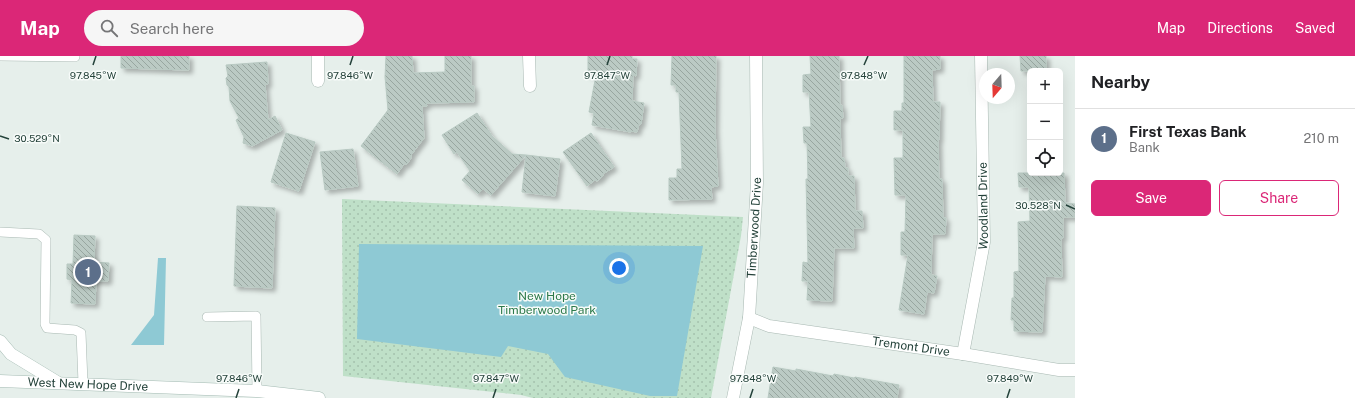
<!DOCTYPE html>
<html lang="en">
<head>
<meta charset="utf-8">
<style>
  :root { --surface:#fff; --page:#f6f6f6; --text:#202124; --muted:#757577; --line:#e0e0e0; --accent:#db2777 }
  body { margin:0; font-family:"Public Sans",sans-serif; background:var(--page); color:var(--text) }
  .controls { position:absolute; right:12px; top:12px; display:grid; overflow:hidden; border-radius:6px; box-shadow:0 4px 16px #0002 }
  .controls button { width:36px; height:36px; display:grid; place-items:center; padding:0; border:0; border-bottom:1px solid var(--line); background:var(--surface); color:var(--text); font:20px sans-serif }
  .compass { position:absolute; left:979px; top:12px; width:36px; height:36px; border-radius:50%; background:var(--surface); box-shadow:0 4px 16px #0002; rotate:199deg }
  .you { position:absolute; left:619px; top:212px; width:14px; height:14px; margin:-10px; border:3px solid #fff; border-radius:50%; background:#1a73e8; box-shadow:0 0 0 6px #1a73e833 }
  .badge { display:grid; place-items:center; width:26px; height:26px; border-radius:50%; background:var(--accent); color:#fff; font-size:13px; font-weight:700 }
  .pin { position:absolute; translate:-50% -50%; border:2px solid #fff; box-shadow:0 1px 4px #0006 }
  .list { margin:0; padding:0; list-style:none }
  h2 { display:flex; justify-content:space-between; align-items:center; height:52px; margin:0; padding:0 16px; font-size:17px }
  h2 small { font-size:13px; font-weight:400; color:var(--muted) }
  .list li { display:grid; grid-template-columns:26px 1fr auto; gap:12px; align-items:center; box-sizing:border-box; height:60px; padding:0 16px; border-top:1px solid var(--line) }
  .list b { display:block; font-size:15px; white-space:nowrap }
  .list p { margin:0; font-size:13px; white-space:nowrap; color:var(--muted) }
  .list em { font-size:13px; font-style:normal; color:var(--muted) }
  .actions { display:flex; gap:8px; padding:12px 16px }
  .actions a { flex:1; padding:9px 0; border:1px solid var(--accent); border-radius:6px; text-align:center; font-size:14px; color:var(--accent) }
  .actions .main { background:var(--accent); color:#fff }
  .icon { flex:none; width:22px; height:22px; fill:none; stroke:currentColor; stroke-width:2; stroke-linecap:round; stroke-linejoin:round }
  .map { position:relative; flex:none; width:1075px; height:342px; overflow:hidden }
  header { display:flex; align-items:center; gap:24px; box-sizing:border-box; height:56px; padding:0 20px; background:var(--accent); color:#fff }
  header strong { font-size:19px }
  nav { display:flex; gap:22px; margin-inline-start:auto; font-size:14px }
  .search { width:280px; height:36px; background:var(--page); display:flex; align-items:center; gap:10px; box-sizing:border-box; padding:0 14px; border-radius:22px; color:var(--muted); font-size:15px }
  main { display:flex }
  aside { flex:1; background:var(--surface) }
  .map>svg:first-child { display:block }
  .park { fill:url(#park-dots) }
  .water { fill:#8ec9d4 }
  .building { fill:url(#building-back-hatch); stroke:#b8c9c2; filter:url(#shadow) }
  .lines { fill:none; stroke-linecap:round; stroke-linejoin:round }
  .lane-casing { stroke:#a8b8b2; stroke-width:10 }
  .street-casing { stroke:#a8b8b2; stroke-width:13 }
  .secondary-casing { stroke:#a4bbb3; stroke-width:13 }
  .lane { stroke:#fff; stroke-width:9 }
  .street { stroke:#fff; stroke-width:12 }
  .secondary { stroke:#fff; stroke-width:12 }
  .ticks { fill:none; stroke:#24423a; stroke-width:1.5 }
  .labels { text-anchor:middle; stroke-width:3; stroke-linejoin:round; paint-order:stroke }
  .street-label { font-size:12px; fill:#24423a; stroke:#f7fbf9 }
  .park-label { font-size:12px; fill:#2d7a4b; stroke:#f7fbf9 }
  .ticks-label { font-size:10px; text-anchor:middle; fill:#24423a; stroke:#f7fbf9; stroke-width:3; stroke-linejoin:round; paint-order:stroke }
</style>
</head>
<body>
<header>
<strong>Map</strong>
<div class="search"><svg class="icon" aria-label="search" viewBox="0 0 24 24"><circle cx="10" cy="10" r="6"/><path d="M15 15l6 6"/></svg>Search here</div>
<nav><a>Map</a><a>Directions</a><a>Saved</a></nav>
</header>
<main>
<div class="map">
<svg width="1075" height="342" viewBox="0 0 1075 342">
  <defs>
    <pattern id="park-dots" width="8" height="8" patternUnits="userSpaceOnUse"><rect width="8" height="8" fill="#bfe0c8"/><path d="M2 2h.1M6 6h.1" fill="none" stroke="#a4c1ad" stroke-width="1.8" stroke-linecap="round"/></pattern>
    <pattern id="building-back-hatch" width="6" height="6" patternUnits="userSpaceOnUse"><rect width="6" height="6" fill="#bbcac4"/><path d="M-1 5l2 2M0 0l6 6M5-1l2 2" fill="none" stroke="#98a6a0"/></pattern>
    <filter id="shadow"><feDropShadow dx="3.5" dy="3.5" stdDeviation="2" flood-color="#0004"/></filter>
  </defs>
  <rect width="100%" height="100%" fill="#e6efeb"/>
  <path class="park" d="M342,143L743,161L741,180L711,342H533L521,339L343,320Z"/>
  <path class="water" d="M359,188L703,190L677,340H650L565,321L548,298L508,290L501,301L357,283Z
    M158,202H166L164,289H131L154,259Z"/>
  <path class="building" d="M121,0H189V14L121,12Z
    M386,0H412L413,17L445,16V0H471V30H474V46L426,47L427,50H422L424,82L411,99V102L407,108H404L397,118L361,90L388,54L385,21Z
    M588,0H632V3H637L636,20L633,19L632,45L644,47L641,68H639L637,76L631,75V76L592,69L594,57L589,56L596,19H588Z
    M672,0H716L715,73L718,130L711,131L712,143L669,144V122H677V113H682L679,36H676V29H671Z
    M810,0H839L840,50L842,49L843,62H840L841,102H844L845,112H848V120H854L855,155H862L863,172H853L854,192H834L832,245L807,244L808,225H802L803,206L808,207L806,123H808L807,87H804L803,71H811L809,36H803V19L811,18Z
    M904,0H940V13L932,14L933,46H940L939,84H938L939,123H942L943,162H946L945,178H933L932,179L931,219L937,220L934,237L927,236L924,258L899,254L908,199H901V176H905L906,139H895L894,102H903V74H894V55H902V47H904Z
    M1020,0H1046V15H1021Z
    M267,6L268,28H265L268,64L275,60L282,74L252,90L243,87L244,81L236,64L239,62L230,45L229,31L227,29L226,22L228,20L226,9Z
    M477,57L492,80L512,98L526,99L491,139L483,133L478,138L462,124L470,115L457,96L454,98L442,79Z
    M286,77L315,86L299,135L271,126Z
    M591,77L614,111L603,118V120L597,125L595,124L587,130L563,96Z
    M353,93L358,130L325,134L320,96Z
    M526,99L560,103L555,140L522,136Z
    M1018,117H1064L1065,147L1075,148V161H1063V182H1061L1062,221L1045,220L1042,276L1014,275V264H1011L1012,242H1014V216L1019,215L1018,166L1030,165L1029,131H1019Z
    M237,150L275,152L272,232L234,230Z
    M74,179L95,180L94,206L109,207L108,225H96L95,248L71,247L72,224L67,223V208H73Z
    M773,311L796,315V313L833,320L834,318L854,322L855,321L899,329L897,342H768Z"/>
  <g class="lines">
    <defs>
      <path id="lane" d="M0,0L75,1V0
        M0,176L39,178L46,184L45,268L47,272L75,274L81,277L83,327
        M207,261L256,260L257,335"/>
      <g id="street">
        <path d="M529,0L530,30"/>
        <path d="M318,25V0"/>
        <path id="s1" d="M749,262L769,270L963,298L1059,314H1075"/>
        <path id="s2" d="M963,298L984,186L981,0"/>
        <path id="s3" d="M733,342L749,262L757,127L756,0"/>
      </g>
      <g id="secondary">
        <path d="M0,285L11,298L57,326"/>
        <path id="s4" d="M0,325L257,335L319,342"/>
      </g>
    </defs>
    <use href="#lane" class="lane-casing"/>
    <use href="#street" class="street-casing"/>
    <use href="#secondary" class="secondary-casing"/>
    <use href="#lane" class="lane"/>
    <use href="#street" class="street"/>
    <use href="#secondary" class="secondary"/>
  </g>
  <path class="ticks" d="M93,9L96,0M350,9L353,0M607,9L610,0M864,9L868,0M0,80L9,83M1066,149L1075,153M236,342L239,333M493,342L496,333M750,342L753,333M1007,342L1010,333"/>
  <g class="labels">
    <g class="street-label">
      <text dy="4" stroke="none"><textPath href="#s2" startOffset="150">Woodland Drive</textPath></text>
      <text dy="4" stroke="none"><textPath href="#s3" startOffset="172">Timberwood Drive</textPath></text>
      <text dy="4" stroke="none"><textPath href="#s1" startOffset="165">Tremont Drive</textPath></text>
      <text dy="4" stroke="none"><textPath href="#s4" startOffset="88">West New Hope Drive</textPath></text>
    </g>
    <g class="park-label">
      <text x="547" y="244">New Hope<tspan x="547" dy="14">Timberwood Park</tspan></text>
    </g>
  </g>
  <g class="ticks-label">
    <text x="350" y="23">97.846°W</text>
    <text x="607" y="23">97.847°W</text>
    <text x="864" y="23">97.848°W</text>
    <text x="93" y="23">97.845°W</text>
    <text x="37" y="86">30.529°N</text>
    <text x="1038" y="153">30.528°N</text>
    <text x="239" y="326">97.846°W</text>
    <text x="496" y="326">97.847°W</text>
    <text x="753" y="326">97.848°W</text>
    <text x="1010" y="326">97.849°W</text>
  </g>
</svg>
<div class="controls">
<button>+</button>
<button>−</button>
<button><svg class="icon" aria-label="locate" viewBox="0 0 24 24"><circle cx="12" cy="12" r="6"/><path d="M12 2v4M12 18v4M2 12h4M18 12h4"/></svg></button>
</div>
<svg class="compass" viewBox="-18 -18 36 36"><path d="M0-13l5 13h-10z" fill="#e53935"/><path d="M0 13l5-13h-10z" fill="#757577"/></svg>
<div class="you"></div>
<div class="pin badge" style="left:88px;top:216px;background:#5c6f8a">1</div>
</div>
<aside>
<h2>Nearby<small></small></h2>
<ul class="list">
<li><span class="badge" style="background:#5c6f8a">1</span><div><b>First Texas Bank</b><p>Bank</p></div><em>210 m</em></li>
</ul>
<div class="actions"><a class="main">Save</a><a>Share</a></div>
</aside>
</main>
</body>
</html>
